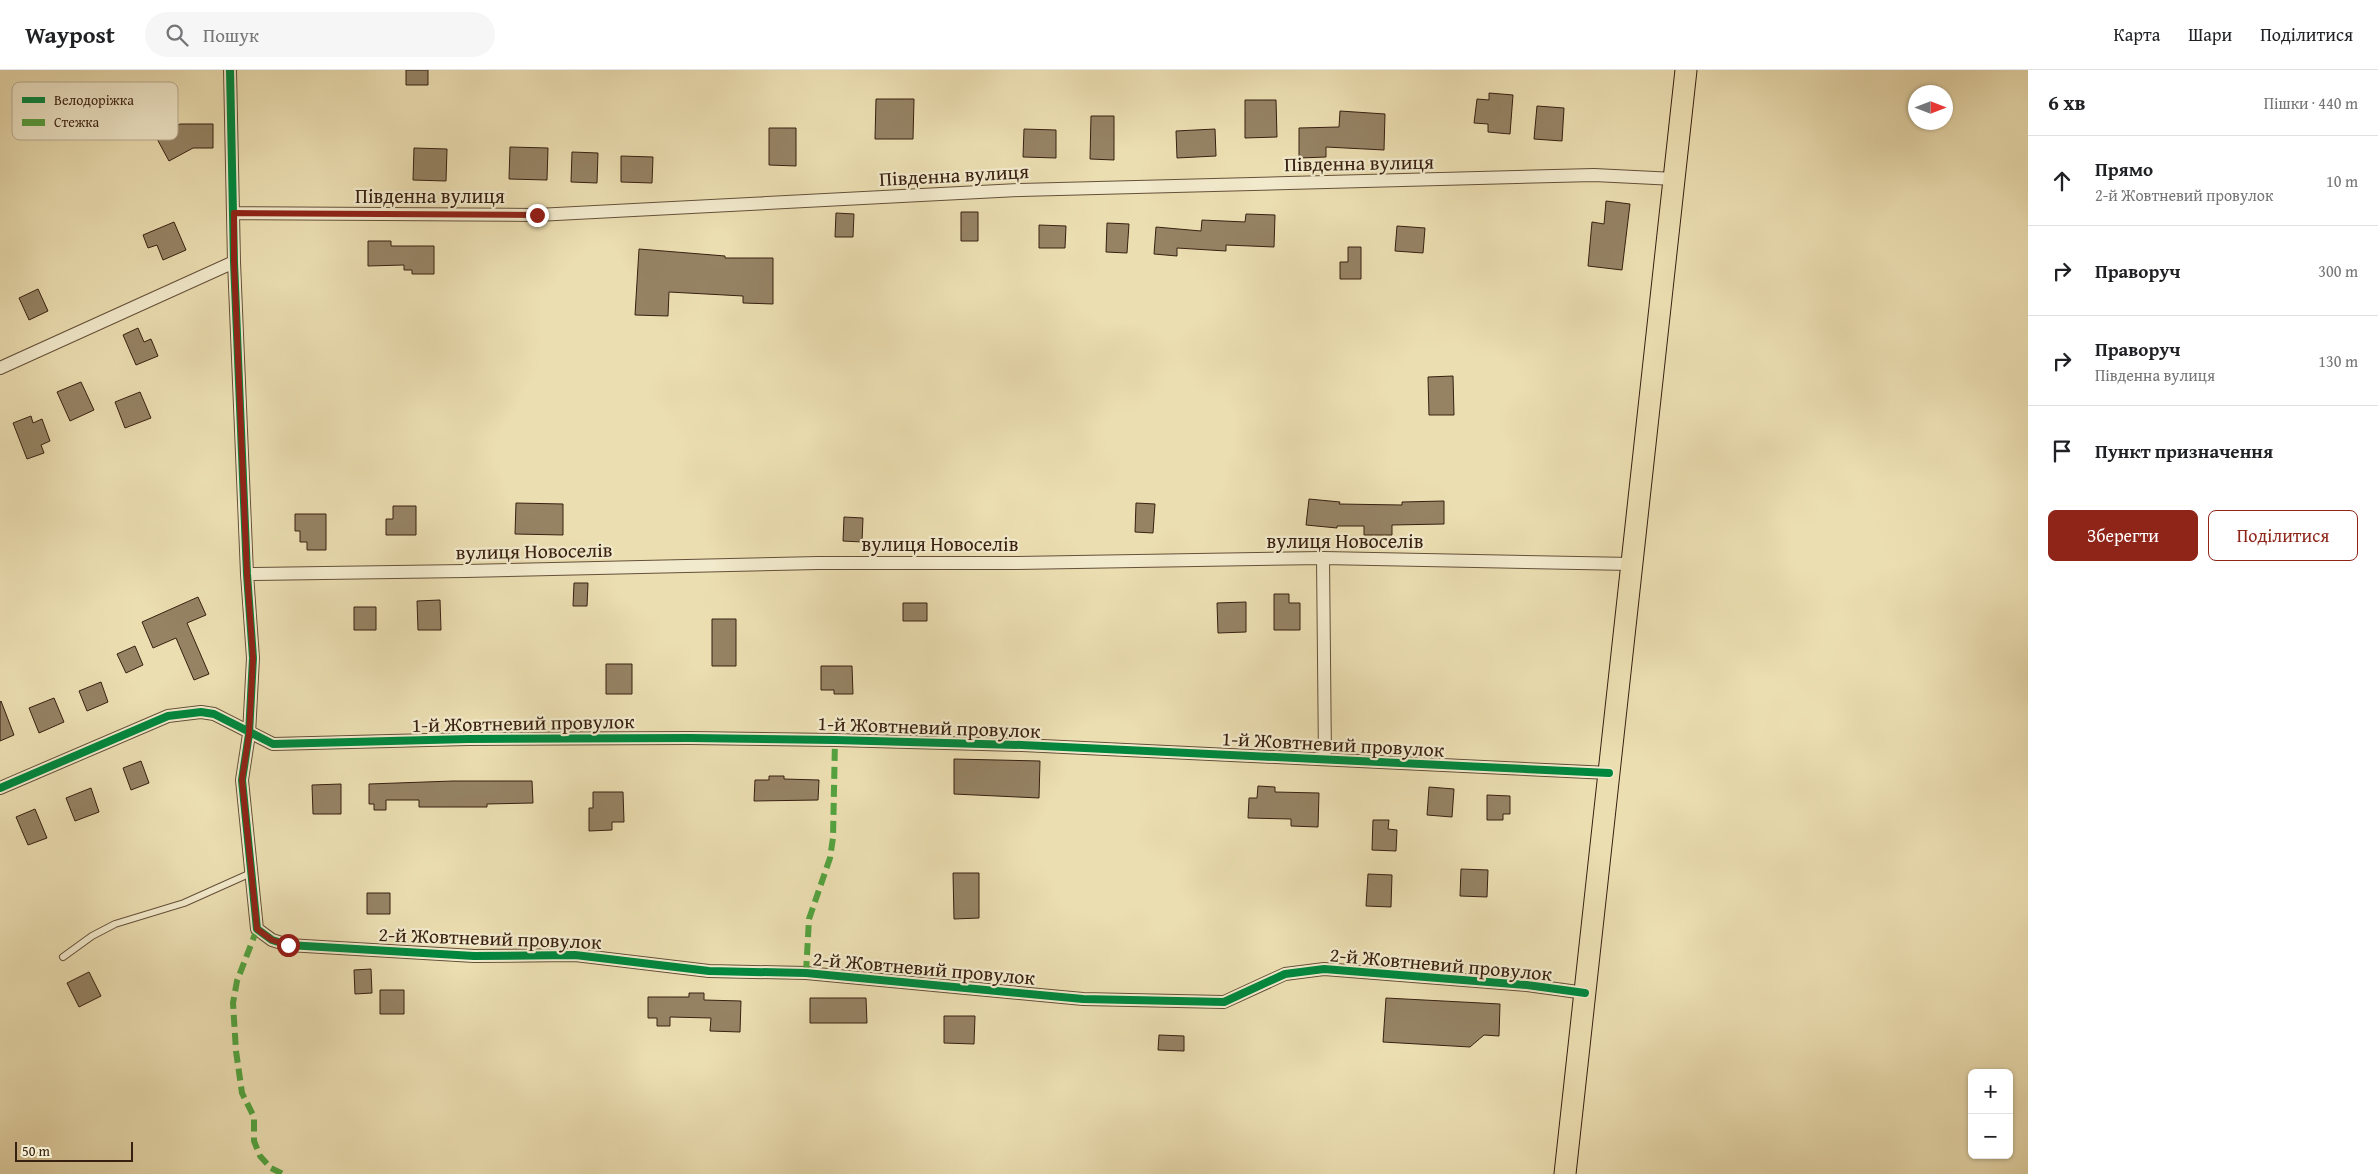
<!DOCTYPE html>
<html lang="uk">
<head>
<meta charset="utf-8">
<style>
  :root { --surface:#fff; --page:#f6f6f6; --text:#202124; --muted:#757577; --line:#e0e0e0; --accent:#8f2418 }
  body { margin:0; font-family:"Gentium Book Plus",serif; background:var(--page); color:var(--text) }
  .controls { position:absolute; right:15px; bottom:15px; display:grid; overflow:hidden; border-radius:8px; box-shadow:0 1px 4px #0004 }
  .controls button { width:45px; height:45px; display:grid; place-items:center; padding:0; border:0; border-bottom:1px solid var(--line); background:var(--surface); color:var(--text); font:25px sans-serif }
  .compass { position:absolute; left:1908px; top:15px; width:45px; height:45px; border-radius:50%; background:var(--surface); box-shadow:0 1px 4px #0004; rotate:90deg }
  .scale { position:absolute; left:15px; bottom:12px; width:118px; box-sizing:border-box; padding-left:5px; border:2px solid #382011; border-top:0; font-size:14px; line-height:18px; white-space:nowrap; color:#382011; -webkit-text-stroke:4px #f2eacc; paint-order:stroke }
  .stop { position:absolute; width:15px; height:15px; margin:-11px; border:4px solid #8f2418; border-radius:50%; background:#fff }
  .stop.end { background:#8f2418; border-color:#fff; box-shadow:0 1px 5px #0008 }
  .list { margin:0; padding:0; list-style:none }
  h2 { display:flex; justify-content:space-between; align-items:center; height:65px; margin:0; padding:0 20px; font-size:21px }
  h2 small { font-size:16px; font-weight:400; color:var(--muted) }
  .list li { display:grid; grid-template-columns:32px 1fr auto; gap:15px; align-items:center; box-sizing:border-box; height:90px; padding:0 20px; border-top:1px solid var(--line) }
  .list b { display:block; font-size:19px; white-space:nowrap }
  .list p { margin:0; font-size:16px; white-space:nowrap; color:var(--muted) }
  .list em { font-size:16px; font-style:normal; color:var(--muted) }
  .actions { display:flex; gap:10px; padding:15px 20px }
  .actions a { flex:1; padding:11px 0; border:1px solid var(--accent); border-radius:8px; text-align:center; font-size:18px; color:var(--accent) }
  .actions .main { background:var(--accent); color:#fff }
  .icon { flex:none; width:28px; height:28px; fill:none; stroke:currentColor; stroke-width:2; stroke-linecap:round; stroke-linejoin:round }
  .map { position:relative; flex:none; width:2028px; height:1104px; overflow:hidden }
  header { display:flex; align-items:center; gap:30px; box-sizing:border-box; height:70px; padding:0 25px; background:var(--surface); border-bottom:1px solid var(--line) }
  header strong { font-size:24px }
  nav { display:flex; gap:28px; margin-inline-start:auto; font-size:18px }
  .search { width:350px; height:45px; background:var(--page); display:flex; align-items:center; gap:12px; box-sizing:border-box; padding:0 18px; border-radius:28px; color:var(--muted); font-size:19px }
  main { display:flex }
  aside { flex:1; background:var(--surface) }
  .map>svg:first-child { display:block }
  .building { fill:#958364; stroke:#382011 }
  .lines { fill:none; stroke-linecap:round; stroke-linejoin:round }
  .service-casing { stroke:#655039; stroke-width:8 }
  .minor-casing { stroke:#655039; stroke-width:14 }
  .trunk-casing { stroke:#382011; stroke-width:23 }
  .service { stroke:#f2eacc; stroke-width:6 }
  .minor { stroke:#f2eacc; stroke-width:12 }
  .trunk { stroke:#ebdeb1; stroke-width:21 }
  .quiet { stroke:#53a23f; stroke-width:6; stroke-dasharray:12 6; stroke-linecap:butt }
  .cycleway-casing { stroke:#f2eacc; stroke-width:11 }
  .cycleway { stroke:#00873e; stroke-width:8 }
  .route { stroke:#8f2418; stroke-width:6 }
  .labels { text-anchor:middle; stroke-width:4.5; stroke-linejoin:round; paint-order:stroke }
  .street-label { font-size:20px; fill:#382011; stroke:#f2eacc }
  .key { fill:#f2eacc; stroke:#baad94; stroke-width:1 }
  .key-label { font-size:14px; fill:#382011 }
</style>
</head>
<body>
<header>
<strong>Waypost</strong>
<div class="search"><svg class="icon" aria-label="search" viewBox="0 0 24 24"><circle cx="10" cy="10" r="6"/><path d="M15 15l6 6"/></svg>Пошук</div>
<nav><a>Карта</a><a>Шари</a><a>Поділитися</a></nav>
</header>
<main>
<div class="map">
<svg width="2028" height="1104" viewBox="0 0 2028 1104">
  <rect width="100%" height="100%" fill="#ebdeb1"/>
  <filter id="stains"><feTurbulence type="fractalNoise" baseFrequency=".004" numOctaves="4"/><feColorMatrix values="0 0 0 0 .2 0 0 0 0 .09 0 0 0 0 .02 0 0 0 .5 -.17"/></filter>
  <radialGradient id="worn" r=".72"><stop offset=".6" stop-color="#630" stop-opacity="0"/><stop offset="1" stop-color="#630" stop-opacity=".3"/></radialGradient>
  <path class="building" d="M406,0H428V15H406Z
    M1489,23L1513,25L1510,64L1488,62V54L1474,53L1477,29L1489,30Z
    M876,29H914L913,69H875Z
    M1245,30H1276L1277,67L1245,68Z
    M1537,36L1564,38L1562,71L1534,69Z
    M1340,41L1385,44L1384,80L1326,77V87L1299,88V58L1339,57Z
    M1091,46H1114V90L1090,89Z
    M180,54H213V78H193L169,91L156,67Z
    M769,58H796V96L769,95Z
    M1024,59L1056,60V88L1023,87Z
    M1215,59L1216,86L1177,88L1176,61Z
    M510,77L548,78L547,110L509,109Z
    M414,78L447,79L446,111L413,110Z
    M572,82L598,83L597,113L571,112Z
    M621,86L653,87L652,113L621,112Z
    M1606,131L1630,134L1622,200L1588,196L1592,152L1604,154Z
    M961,142H978V171H961Z
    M836,143L854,144L853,167H835Z
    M1246,144L1275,145L1274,177L1226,175V181L1177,178V186L1154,184L1156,157L1201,161L1202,150L1245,152Z
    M174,152L186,180L163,190L157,175L148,178L143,165Z
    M1107,153L1129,154L1127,183L1106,182Z
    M1039,155L1066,156L1065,178H1039Z
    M1397,156L1425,158L1423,183L1395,181Z
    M368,171H391V176H434V204H412V200H404V195L368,196Z
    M1348,177H1361V209H1340V192H1348Z
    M639,179L725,186V188H773V234L743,233V226L669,222L668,246L635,245Z
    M38,219L48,241L29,250L19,228Z
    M138,258L144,272L151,269L158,286L136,295L123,265Z
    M1453,306L1454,345H1429L1428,307Z
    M81,312L94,340L70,351L57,322Z
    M140,322L151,348L125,358L115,332Z
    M31,346L33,353L42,349L50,371L41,375L44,383L27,389L13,353Z
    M1309,429L1340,432L1339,434L1402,435V432L1444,431V454L1392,455V465H1364V456H1337V458L1306,455Z
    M516,433L563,434V465L515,464Z
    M1136,433L1155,434L1153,463L1135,462Z
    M393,436H416V465H386V449H393Z
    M295,444H326V480H307V472H300V461H295Z
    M844,447L863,448L862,472L843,471Z
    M574,513H588L587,536H573Z
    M1274,524H1289V533H1300V560H1274Z
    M198,527L206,545L187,553L209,604L194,610L176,568L153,578L142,552Z
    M440,530L441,560H418L417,531Z
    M1246,532V562L1218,563L1217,533Z
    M903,533H927V551H903Z
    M354,537H376V560H354Z
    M712,549H736V596H712Z
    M135,576L143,595L126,603L117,584Z
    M606,594H632V624H606Z
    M821,596H852L853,624H834V620H821Z
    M101,612L108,632L87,641L79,621Z
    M54,628L64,652L39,663L29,638Z
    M1,631L14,665L0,671V632Z
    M954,689L1040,691L1039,728L954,724Z
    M141,691L149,713L131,720L123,698Z
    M769,706H784V709L819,710L818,730L754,731L755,710H769Z
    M453,711H532L533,733L487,734V737H419V730H386V740H374V734H369V714Z
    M341,714V744H313L312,715Z
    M1258,716L1275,717V722L1319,723L1318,757L1291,756V749L1248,748L1249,728H1257Z
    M1429,717L1454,719L1452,747L1427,745Z
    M91,718L99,742L75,751L66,728Z
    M593,722H623L624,752H612V760L589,761V738H593Z
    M1487,725L1510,726V744H1503V750H1487Z
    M35,739L47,768L28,775L16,747Z
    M1373,750H1389L1388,759L1397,760L1396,781L1372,780Z
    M1461,799L1488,800L1487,827L1460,826Z
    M953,803H979V848L954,849Z
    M1368,804L1392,805L1391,837L1366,836Z
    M367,823H390V844H367Z
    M371,899L372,923L355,924L354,900Z
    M89,902L101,926L79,937L67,913Z
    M380,920H404V944H380Z
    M689,923H704V930L741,931L740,962L710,961L711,948L670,947V956H657V948H648V927H689Z
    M810,928H866L867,953H810Z
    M1386,928L1500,934L1499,966L1484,965L1470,977L1383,972Z
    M944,946H975L974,974L944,973Z
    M1159,965L1184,966V981L1158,980Z"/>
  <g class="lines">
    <defs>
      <path id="service" d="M63,887L92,866L115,854L184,833L251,803"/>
      <path id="minor" d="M230,0L234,192L247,504L253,588L249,664L242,710L257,859L272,870L288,875L474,886L575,885L709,901L806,903L1083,929L1224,932L1285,904L1324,899L1527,915L1585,923
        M234,143L537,145L1020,120L1594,105L1675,109
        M0,298L234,192
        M1323,488L1325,689
        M247,504L465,501L818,493H1012L1323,488L1632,494
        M0,718L168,646L201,642L214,644L273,674L468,669L690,668L835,670L1022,675L1609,703"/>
      <path id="trunk" d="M1565,1104L1686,0"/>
    </defs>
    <use href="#service" class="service-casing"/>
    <use href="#minor" class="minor-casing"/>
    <use href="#trunk" class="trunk-casing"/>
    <use href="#service" class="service"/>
    <use href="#minor" class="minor"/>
    <use href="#trunk" class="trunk"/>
    <path class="quiet" d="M257,859L237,911L233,933L236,981L242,1023L254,1047V1071L260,1086L271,1098L283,1104
      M806,903L809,849L830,788L833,768L835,670"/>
    <defs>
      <path id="cycleway" d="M230,0L234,192L247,504L253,588L249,664L242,710L257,859L272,870L288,875L474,886L575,885L709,901L806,903L1083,929L1224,932L1285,904L1324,899L1527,915L1585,923
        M0,718L168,646L201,642L214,644L273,674L468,669L690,668L835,670L1022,675L1609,703"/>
    </defs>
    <use href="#cycleway" class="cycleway-casing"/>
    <use href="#cycleway" class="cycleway"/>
  </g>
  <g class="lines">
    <path class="route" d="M288,875L272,870L257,859L242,710L249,664L253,588L247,504L234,192V143L537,145"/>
  </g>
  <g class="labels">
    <g class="street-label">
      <text transform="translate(1359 93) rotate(-1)" y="7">Південна вулиця</text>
      <text transform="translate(954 105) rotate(-3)" y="7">Південна вулиця</text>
      <text x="430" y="133">Південна вулиця</text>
      <text x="1345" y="478">вулиця Новоселів</text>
      <text x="940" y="481">вулиця Новоселів</text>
      <text transform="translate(534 481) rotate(-1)" y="7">вулиця Новоселів</text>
      <text transform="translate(523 653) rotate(-1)" y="7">1-й Жовтневий провулок</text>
      <text transform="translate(929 657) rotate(2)" y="7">1-й Жовтневий провулок</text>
      <text transform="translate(1333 674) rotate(3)" y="7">1-й Жовтневий провулок</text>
      <text transform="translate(490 868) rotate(2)" y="7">2-й Жовтневий провулок</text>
      <text transform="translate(1441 894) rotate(5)" y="7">2-й Жовтневий провулок</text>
      <text transform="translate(924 898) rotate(5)" y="7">2-й Жовтневий провулок</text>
    </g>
  </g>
  <rect x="12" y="12" width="166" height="58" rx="8" class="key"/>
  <rect x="22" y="27" width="23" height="6" fill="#00873e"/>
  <rect x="22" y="49" width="23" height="7" fill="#53a23f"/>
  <g class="key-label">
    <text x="54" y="35">Велодоріжка</text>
    <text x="54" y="57">Стежка</text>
  </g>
  <rect width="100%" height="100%" filter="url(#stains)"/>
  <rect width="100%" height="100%" fill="url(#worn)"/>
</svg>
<div class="controls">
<button>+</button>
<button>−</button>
</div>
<svg class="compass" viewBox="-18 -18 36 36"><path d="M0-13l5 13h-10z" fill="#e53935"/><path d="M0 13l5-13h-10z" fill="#757577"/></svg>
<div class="scale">50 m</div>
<div class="stop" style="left:288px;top:875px"></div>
<div class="stop end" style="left:537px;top:145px"></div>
</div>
<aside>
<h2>6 хв<small>Пішки · 440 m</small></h2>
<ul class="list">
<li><svg class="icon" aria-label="ahead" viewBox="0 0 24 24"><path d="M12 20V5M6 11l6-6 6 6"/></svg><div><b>Прямо</b><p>2-й Жовтневий провулок</p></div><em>10 m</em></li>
<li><svg class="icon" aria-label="right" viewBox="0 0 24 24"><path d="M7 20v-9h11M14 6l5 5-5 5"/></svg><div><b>Праворуч</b></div><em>300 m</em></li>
<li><svg class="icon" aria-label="right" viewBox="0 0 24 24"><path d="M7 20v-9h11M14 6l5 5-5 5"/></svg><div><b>Праворуч</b><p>Південна вулиця</p></div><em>130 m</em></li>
<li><svg class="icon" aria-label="arrive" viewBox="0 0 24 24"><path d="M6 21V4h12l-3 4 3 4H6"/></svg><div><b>Пункт призначення</b></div></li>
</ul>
<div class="actions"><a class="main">Зберегти</a><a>Поділитися</a></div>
</aside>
</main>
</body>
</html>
